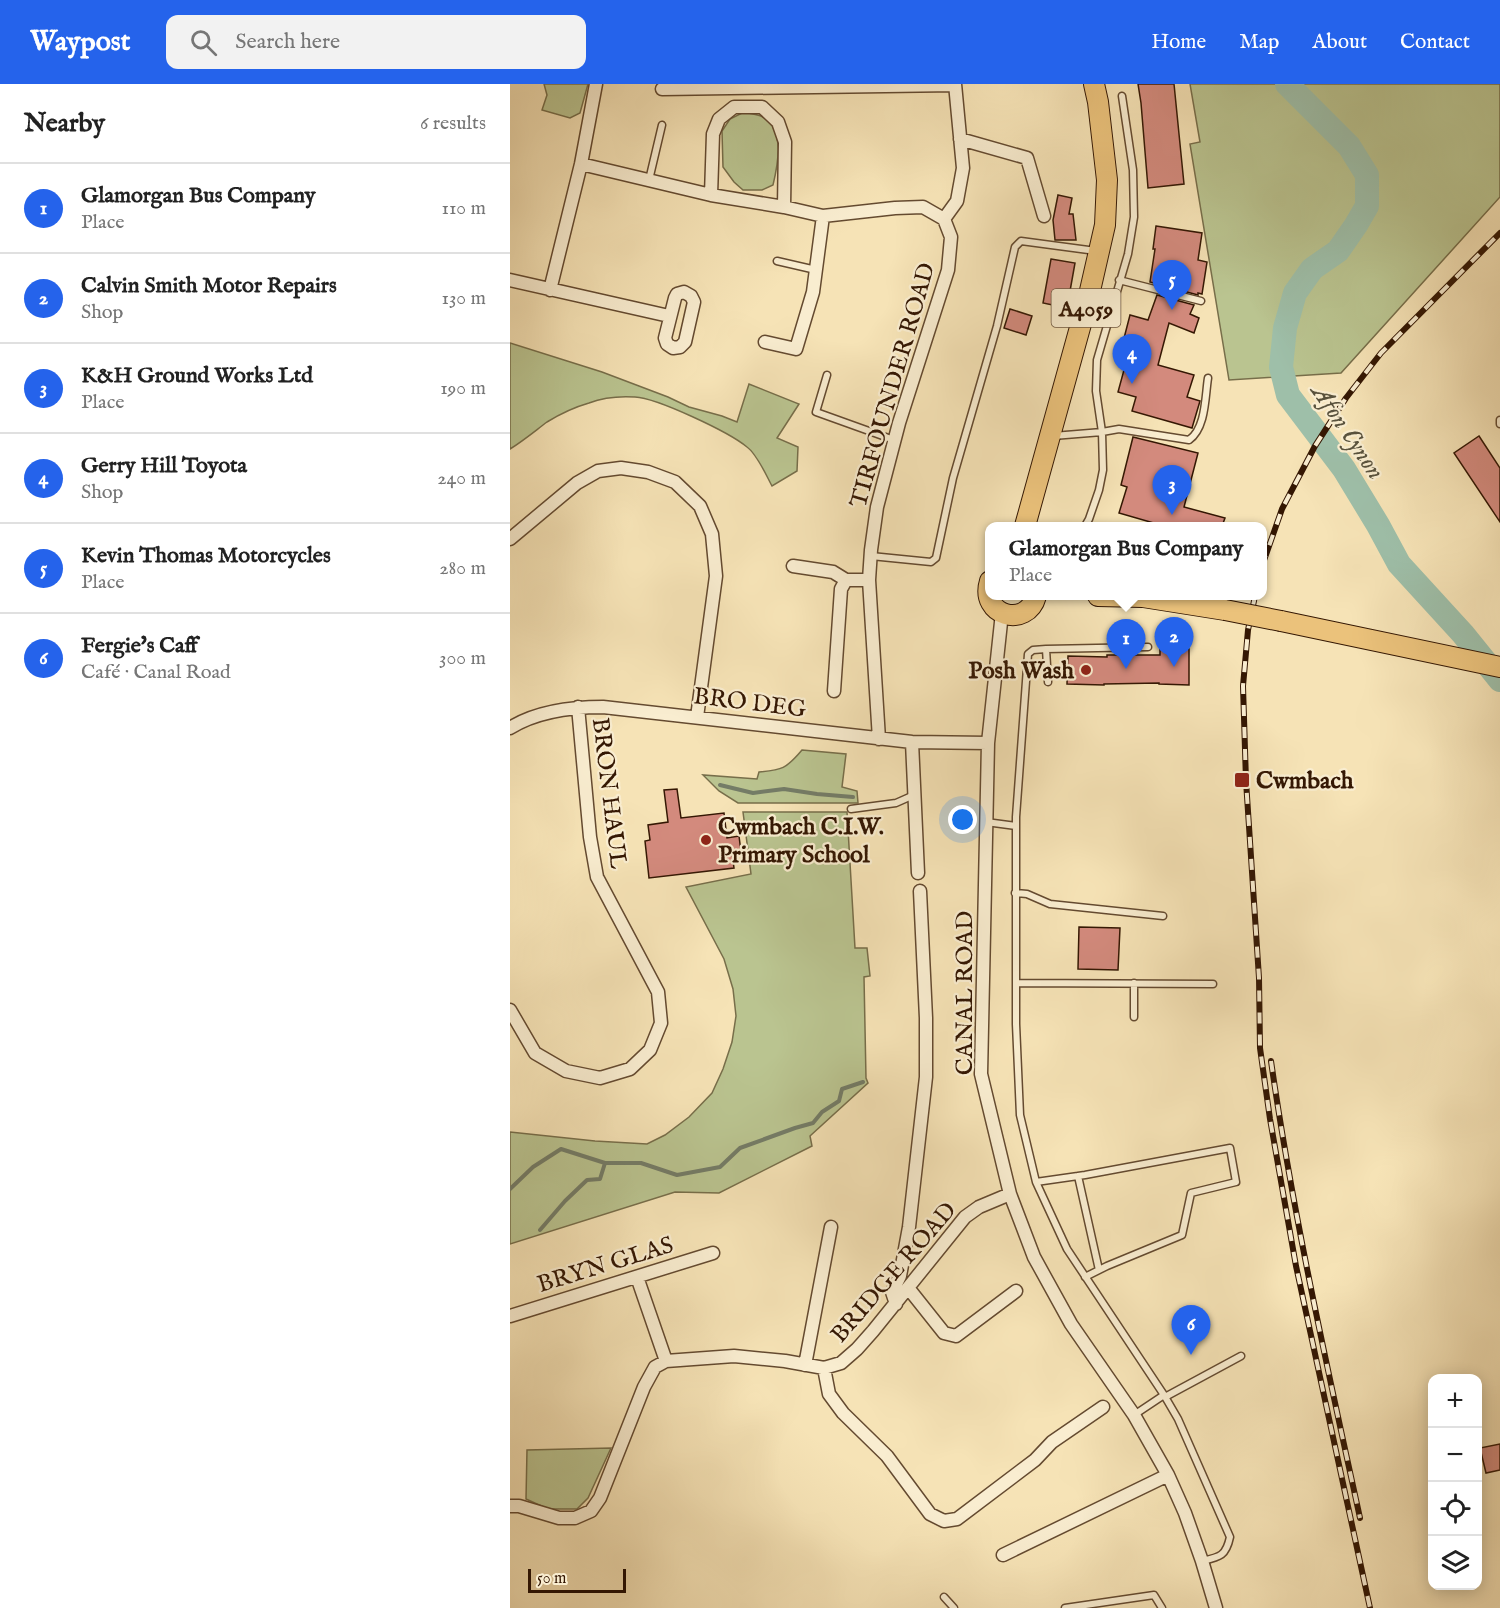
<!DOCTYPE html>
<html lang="en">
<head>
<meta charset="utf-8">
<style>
  :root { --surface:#fff; --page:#f2f2f2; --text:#222; --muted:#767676; --line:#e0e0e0; --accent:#2563eb }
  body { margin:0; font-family:"IM FELL English",serif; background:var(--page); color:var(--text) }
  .controls { position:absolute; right:18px; bottom:18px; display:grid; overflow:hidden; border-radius:12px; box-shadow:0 3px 15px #0003 }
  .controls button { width:54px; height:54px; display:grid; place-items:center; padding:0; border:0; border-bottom:2px solid var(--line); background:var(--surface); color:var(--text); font:30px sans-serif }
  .scale { position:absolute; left:18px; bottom:15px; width:98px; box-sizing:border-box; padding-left:6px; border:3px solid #341703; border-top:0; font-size:16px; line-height:21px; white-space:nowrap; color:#341703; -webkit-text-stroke:4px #f9edd0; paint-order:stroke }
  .you { position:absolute; left:453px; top:736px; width:21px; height:21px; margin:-15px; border:4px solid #fff; border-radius:50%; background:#1a73e8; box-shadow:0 0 0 9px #1a73e833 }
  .badge { display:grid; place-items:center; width:39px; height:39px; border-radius:50%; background:var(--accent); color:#fff; font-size:20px; font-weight:700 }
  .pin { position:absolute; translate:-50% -50px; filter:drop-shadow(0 2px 3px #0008) }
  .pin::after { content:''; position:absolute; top:32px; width:21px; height:18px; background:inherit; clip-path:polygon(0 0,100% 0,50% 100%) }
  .popup { position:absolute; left:475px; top:438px; width:282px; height:78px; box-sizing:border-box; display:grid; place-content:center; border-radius:12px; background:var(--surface); filter:drop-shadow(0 2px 4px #0005); font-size:20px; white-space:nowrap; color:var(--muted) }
  .popup b { font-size:22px; color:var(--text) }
  .popup::after { content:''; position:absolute; left:50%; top:100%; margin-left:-12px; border:12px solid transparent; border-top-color:var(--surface) }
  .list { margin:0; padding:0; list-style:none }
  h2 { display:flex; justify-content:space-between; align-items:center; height:78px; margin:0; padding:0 24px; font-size:26px }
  h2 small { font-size:20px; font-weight:400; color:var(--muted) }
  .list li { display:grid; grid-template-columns:39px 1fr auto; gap:18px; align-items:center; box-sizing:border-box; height:90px; padding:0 24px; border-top:2px solid var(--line) }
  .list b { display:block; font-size:22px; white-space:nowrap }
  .list p { margin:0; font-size:20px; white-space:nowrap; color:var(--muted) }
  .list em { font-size:20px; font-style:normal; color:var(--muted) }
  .icon { flex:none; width:33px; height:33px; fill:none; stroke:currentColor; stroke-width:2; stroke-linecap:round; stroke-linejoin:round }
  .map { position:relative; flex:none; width:990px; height:1524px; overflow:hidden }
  header { display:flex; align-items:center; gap:36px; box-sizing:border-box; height:84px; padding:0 30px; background:var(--accent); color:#fff }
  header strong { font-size:28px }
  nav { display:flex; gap:33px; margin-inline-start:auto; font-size:21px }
  .search { width:420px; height:54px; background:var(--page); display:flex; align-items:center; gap:15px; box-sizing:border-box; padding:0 21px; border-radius:12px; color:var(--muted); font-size:22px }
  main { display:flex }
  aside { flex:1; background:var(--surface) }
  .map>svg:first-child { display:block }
  .green { fill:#bac490; stroke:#776e4a; stroke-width:1.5 }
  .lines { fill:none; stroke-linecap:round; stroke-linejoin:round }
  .stream { stroke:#747c67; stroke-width:4 }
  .river { stroke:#9ebfa9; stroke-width:24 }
  .building { fill:#d38a7d; stroke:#341703; stroke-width:1.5 }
  .service-casing { stroke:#644a30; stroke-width:9 }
  .minor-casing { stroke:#644a30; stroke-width:15 }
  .primary-casing { stroke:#341703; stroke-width:22 }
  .service { stroke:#f9edd0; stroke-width:6 }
  .minor { stroke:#f9edd0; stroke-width:12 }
  .primary { stroke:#ebc27b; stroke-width:20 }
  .rail-casing { stroke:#341703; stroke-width:6 }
  .rail { stroke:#f9edd0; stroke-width:4; stroke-dasharray:11; stroke-linecap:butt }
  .primary-bridge-casing { stroke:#341703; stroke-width:22; stroke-linecap:butt }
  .primary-bridge { stroke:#ebc27b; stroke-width:20 }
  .poi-dot { fill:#8f2418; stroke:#f9edd0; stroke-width:2 }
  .labels { text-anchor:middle; stroke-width:4.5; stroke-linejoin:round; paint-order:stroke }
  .shield { fill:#f9edd0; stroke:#6f5740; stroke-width:1.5 }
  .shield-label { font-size:22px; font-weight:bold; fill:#341703 }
  .street-label { font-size:24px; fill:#341703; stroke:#f9edd0 }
  .poi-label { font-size:24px; font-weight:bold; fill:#341703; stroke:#f9edd0; text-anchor:start }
  .water-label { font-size:26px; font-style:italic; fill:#59523d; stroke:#f9edd0 }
</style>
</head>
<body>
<header>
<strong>Waypost</strong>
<div class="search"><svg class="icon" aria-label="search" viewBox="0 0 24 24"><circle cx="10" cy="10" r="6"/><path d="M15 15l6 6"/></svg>Search here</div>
<nav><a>Home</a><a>Map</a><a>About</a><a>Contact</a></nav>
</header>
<main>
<aside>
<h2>Nearby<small>6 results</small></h2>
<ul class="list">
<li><span class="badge">1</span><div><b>Glamorgan Bus Company</b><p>Place</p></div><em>110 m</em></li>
<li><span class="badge">2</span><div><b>Calvin Smith Motor Repairs</b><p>Shop</p></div><em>130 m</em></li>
<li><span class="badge">3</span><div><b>K&amp;H Ground Works Ltd</b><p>Place</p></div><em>190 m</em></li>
<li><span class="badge">4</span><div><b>Gerry Hill Toyota</b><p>Shop</p></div><em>240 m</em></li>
<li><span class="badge">5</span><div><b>Kevin Thomas Motorcycles</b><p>Place</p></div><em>280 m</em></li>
<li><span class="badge">6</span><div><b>Fergie's Caff</b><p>Café · Canal Road</p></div><em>300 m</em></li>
</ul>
</aside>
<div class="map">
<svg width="990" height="1524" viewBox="0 0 990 1524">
  <rect width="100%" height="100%" fill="#f6e3b6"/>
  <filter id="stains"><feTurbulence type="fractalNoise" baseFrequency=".00333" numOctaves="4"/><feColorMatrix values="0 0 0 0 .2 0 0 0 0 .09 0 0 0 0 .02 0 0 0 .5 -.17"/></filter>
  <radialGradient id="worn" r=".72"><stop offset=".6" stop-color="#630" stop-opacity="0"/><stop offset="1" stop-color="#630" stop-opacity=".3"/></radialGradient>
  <path class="green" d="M34,0H78L70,29L60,34L32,26L37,11Z
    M680,0H990V113L831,289L719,296L680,60L690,58Z
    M234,28C240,30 247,30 253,33C275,46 268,80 263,101L252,106H233L224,98L213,83L212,47L220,35Z
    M0,259L92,288L158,313L179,323L212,332L227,338L239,300L289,320L267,354L288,363L287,387L262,402C256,391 247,370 237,363C219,348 147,314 125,313C110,312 92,314 79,319C65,323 50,330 37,338C25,347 13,357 0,365Z
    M292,666L336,670L332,703L347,707L348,719H228L209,707L193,691L247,695L249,688C272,686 276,685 292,666Z
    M233,728H337L345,864H357L360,892L354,893L356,994L358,999L300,1052L302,1062L209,1109L165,1108L0,1160V1048L85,1057L137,1060L155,1051L179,1033L202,1009L213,985L222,958L226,932L223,905L214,875L176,803L241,790Z
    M101,1364L78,1414L67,1425H38L16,1415L17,1366Z"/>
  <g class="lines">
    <path class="stream" d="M210,701L243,709L274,705L307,710L343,713
      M0,1105L23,1083L51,1065L95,1079H131L167,1091L210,1083L230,1064L285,1044L303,1039L312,1028L329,1017L332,1005L353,998
      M30,1146L55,1117L77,1096L90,1095L95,1079"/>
    <path class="river" d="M777,0L839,62L857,91V122L846,141L828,167L802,185L785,209L775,244L771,283L778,311L834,385L868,441L889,480L953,550L990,596"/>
  </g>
  <path class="building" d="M628,0H664L674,100L638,104L631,19Z
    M548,111L562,114L559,130H563L566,156H545L543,136Z
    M646,142L692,149L688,176L697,178L692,210L688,209V211L640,198L645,165H643Z
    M541,175L565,179L557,224L533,219Z
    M647,211L684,221L680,230L689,234L684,249L659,239L648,281L684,291L677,313L690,317L682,344L622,327L626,313L608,308L620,264L612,262L620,231L638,236Z
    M500,225L522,232L516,251L494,244Z
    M969,352L990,384V438L944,369Z
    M623,353L688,369L674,423L715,434L712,442H654L609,429L617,403L611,401Z
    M650,564L679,565V601L649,600V599L594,600V601L557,600L558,572L597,573V571H650Z
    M167,705L171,734L214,729L217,754L229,752L231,768L222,769L224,784L139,794L135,757L140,756L138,741L158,738L154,706Z
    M569,843L610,844L608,886L568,885Z
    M990,1360V1386L976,1389L970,1364Z"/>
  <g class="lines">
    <defs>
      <path id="service" d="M139,96L152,41
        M267,177L306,186
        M609,196L691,217
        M317,291L306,328L384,356
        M990,336V340
        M543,352L592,348L609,345L679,356C696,344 695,313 698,294
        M575,442L579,435L589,406L593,386L592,348L586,307L587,276L618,170L624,133L623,86L612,12
        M361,472L421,478L426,474L443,394L487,242L505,163L511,157L586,167
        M638,563L536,565L523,566L518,570L506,733V940L510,1031L526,1098L557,1165L654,1311L668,1335L720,1453C716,1472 710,1473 692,1477
        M536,565L538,598
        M341,725L386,719L404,711
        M476,738L506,742
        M505,809L517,810L540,820L653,832
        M506,899L703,900
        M624,933V899
        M568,1092L589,1186
        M526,1098L575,1091L720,1064L726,1098L681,1109L672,1151L597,1182L575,1193
        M655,1313L731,1272
        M624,1331L654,1311
        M434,1513L444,1524
        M555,1524L644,1511L652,1524"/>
      <path id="minor" d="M152,5L445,1
        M450,55L517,74L534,132
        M71,80L201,111L274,123L313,132L385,124L413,123L434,135
        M201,111L203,50L209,35L224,23H252L268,38L275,58L274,123
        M0,196L159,232
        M40,206L71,80L86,0
        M174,208L181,212L184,218L175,258L170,263L163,264L157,260L155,254L165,214L167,210Z
        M255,258L286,265L303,208L313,132
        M0,455L67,399L88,387L111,384L138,388L165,398L190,422L202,450L206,492L187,633
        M283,482L323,488L336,496H359
        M492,529L478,659L471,990L500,1110L524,1173L561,1240L624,1331L658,1391L675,1429L692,1477L706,1524
        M324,607L331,505L336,496
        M0,644C27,627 61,623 93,623L402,658L478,659
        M369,655L359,496L361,466L367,423L389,339L438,186L441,153L434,135L447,117L453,84L445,0
        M402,658L408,789
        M0,926L25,969L56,987L90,994L120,985L140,966L151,939L148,908L87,793L80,753L68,623
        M127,1193L156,1277
        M399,1205L434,1249L446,1252L506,1207
        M386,1220L382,1208L390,1192L399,1143L416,993V934L410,807
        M0,1232L203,1169
        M295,1281L321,1143
        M314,1284L319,1310L333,1329L377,1372L420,1430L434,1437L447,1435L525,1376L542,1358L593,1323
        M0,1422H9L49,1434H65L81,1427L90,1414L134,1303L145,1283L156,1277L224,1272L275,1277L314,1284L331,1279L347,1265L363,1247L455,1133L469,1123L500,1110
        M493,1471L658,1391"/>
      <path id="primary" d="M515,442L579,211L595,141L597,96L588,18L584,0
        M480,497C469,532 517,545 526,512
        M588,512L633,513L715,526
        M771,537L990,583"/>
    </defs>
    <use href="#service" class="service-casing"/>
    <use href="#minor" class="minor-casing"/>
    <use href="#primary" class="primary-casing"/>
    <use href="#service" class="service"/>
    <use href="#minor" class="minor"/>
    <use href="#primary" class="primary"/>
    <defs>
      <path id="rail" d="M752,482L772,425L805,362L836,314L871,269L990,149
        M745,512L738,546L733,602L736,697L749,894L750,964L760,1035L786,1182L860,1524
        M761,977C783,1131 817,1282 850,1434"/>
    </defs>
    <use href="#rail" class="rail-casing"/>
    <use href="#rail" class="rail"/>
    <defs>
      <path id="primary-bridge" d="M715,526L771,537"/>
    </defs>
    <use href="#primary-bridge" class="primary-bridge-casing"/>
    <use href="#primary-bridge" class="primary-bridge"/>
  </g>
  <g class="poi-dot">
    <circle cx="576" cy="586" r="6"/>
    <rect x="724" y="688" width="16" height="16" rx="3"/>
    <circle cx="196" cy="756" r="6"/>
  </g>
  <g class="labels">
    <rect class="shield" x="541.5" y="205" width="69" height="38" rx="4.5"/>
    <g class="shield-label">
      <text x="576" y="232">A4059</text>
    </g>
    <g class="street-label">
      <text transform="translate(382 301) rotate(-74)" y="8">TIRFOUNDER ROAD</text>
      <text transform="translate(240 618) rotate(7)" y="8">BRO DEG</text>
      <text transform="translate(100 709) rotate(83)" y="8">BRON HAUL</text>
      <text transform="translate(454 909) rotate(-90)" y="8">CANAL ROAD</text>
      <text transform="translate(95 1180) rotate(-17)" y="8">BRYN GLAS</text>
      <text transform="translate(383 1188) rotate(-49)" y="8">BRIDGE ROAD</text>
    </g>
    <g class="poi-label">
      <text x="564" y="594" text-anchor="end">Posh Wash</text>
      <text x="746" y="704">Cwmbach</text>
      <text x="208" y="750">Cwmbach C.I.W.<tspan x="208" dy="28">Primary School</tspan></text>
    </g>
    <g class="water-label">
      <text transform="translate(839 347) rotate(56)" y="9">Afon Cynon</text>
    </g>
  </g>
  <rect width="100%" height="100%" filter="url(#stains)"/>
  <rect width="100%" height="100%" fill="url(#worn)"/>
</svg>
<div class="controls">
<button>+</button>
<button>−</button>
<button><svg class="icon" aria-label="locate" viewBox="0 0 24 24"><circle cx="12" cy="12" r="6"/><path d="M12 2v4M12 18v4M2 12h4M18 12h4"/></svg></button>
<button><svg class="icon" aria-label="layers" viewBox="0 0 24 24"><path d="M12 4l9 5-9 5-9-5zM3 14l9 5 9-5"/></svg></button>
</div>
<div class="scale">50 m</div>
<div class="you"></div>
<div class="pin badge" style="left:616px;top:585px">1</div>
<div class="popup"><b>Glamorgan Bus Company</b>Place</div>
<div class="pin badge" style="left:664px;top:583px">2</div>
<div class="pin badge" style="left:662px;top:431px">3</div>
<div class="pin badge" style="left:622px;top:300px">4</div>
<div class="pin badge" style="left:662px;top:226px">5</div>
<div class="pin badge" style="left:681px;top:1271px">6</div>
</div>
</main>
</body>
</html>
